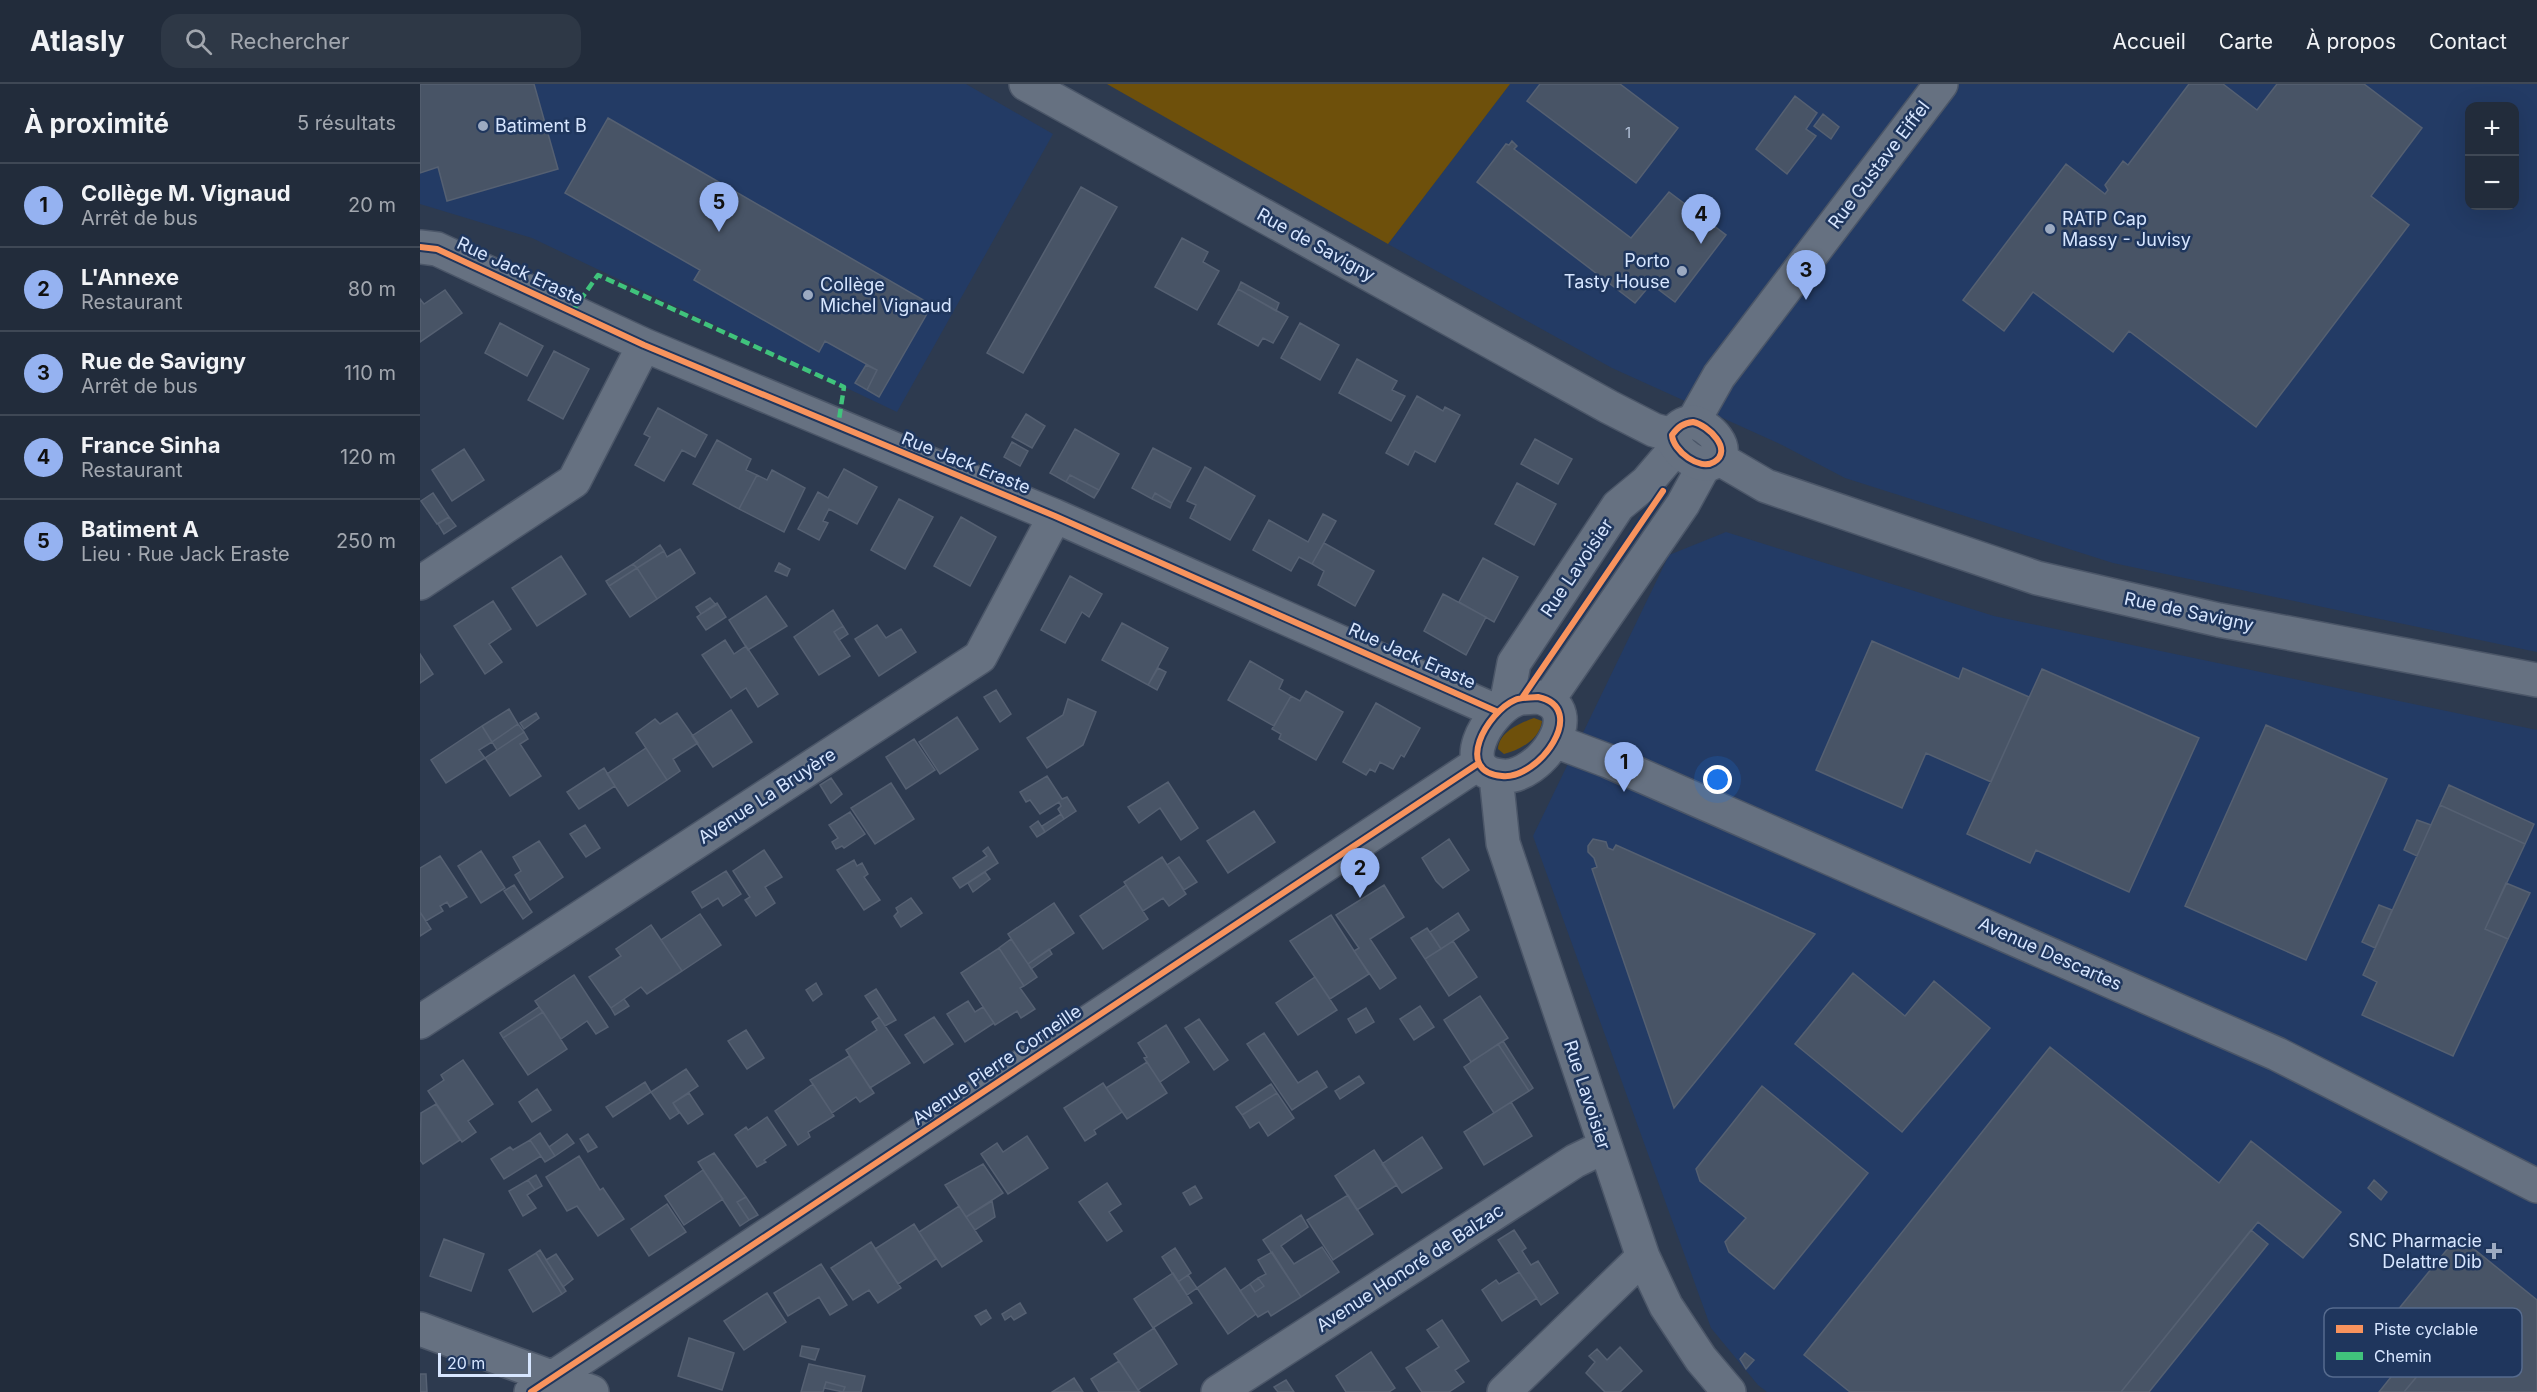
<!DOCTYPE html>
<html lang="fr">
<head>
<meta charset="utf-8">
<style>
  :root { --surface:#222c3b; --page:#2e3846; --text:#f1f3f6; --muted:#a2a7af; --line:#3f4855; --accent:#95b2f1 }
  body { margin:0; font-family:Inter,sans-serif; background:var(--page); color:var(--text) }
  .controls { position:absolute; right:18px; top:18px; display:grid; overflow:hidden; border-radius:12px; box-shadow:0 6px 24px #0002 }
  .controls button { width:54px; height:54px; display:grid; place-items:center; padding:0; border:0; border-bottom:2px solid var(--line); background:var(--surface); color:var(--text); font:30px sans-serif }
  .scale { position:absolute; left:18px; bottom:15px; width:93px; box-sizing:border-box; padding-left:6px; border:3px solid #d7e6ff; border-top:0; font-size:16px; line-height:21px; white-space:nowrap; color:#d7e6ff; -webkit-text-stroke:4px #1f365d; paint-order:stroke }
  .you { position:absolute; left:1298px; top:696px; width:21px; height:21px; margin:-15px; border:4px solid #fff; border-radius:50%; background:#1a73e8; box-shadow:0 0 0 9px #1a73e833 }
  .badge { display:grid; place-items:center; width:39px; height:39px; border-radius:50%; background:var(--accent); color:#111; font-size:20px; font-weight:700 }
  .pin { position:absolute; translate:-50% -50px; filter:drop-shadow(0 2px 3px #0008) }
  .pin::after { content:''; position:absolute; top:32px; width:21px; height:18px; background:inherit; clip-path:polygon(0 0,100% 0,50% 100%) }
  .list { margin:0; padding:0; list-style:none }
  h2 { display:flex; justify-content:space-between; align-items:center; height:78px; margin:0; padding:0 24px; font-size:26px }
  h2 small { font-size:20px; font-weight:400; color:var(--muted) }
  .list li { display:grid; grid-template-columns:39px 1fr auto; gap:18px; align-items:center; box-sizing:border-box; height:84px; padding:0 24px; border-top:2px solid var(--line) }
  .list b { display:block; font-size:22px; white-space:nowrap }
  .list p { margin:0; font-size:20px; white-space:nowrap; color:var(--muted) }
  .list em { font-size:20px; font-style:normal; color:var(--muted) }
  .icon { flex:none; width:33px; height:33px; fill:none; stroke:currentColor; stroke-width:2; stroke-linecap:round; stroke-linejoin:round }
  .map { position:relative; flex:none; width:2117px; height:1308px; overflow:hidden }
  header { display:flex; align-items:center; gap:36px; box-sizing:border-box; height:84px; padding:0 30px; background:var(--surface); border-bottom:2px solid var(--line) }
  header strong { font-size:28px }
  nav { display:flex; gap:33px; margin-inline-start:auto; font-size:21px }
  .search { width:420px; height:54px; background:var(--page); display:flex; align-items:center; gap:15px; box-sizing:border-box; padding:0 21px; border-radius:18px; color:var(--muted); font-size:22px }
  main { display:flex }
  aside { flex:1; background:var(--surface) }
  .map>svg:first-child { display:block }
  .built { fill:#233b65; fill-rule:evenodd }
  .green { fill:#6e500b }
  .building { fill:#485466; stroke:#556072; stroke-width:1.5 }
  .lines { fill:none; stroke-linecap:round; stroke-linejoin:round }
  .minor-casing { stroke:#4b5668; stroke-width:36 }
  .tertiary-casing { stroke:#4b5668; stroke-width:36 }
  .minor { stroke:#667181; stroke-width:33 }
  .tertiary { stroke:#667181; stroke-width:33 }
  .quiet { stroke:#40c37c; stroke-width:4.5; stroke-dasharray:9 4.5; stroke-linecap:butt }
  .cycleway-casing { stroke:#1f365d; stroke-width:10 }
  .cycleway { stroke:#f8935d; stroke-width:6 }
  .poi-dot { fill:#9caac1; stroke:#1f365d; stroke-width:2 }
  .labels { text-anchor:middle; stroke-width:5; stroke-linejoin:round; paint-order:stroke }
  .number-label { font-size:15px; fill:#b3c2d9 }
  .poi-label { font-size:18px; fill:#d7e6ff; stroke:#1f365d; text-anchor:start }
  .street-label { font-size:18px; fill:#d7e6ff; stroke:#1f365d }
  .key { fill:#1f365d; stroke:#566b8e; stroke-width:1.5 }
  .key-label { font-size:16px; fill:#d7e6ff }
</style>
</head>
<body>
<header>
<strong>Atlasly</strong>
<div class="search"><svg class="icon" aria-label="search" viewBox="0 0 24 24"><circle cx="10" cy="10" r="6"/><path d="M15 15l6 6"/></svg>Rechercher</div>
<nav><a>Accueil</a><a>Carte</a><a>À propos</a><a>Contact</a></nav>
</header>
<main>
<aside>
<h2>À proximité<small>5 résultats</small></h2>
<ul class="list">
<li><span class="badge">1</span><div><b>Collège M. Vignaud</b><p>Arrêt de bus</p></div><em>20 m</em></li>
<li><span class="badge">2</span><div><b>L'Annexe</b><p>Restaurant</p></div><em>80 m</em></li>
<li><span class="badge">3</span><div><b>Rue de Savigny</b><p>Arrêt de bus</p></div><em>110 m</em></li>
<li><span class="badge">4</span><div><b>France Sinha</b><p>Restaurant</p></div><em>120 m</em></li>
<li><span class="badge">5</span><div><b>Batiment A</b><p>Lieu · Rue Jack Eraste</p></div><em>250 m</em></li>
</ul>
</aside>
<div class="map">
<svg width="2117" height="1308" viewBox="0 0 2117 1308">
  <rect width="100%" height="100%" fill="#2d3a4f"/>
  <path class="built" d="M0,0H546L633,50L477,328L112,154L0,120Z
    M1090,0H2117V568L1693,479L1425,394L1362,361L1192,284L968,160ZM2050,22H2094V122H2050Z
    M1306,448L1574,532L2117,646V1308H1347L1338,1301L1291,1244L1113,752L1249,471Z"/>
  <path class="green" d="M687,0H1090L968,160Z
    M1114,634L1122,637C1120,655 1100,666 1084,670L1078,665C1079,648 1100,639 1114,634Z"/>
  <path class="building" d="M0,0H114L138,85L27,117L18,83L0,89Z
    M1120,0H1200L1258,44L1216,99L1107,17Z
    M1769,0H1803L1837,26L1857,0H1944L2002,44L1951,112L1989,141L1836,343L1709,247L1693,268L1613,208L1584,247L1543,216L1646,80L1685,110L1688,106L1685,101L1703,77L1708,81Z
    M1375,12L1397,29L1386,45L1396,52L1367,90L1336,65Z
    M1403,30L1419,43L1411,55L1394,42Z
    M188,34L512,221L459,313L447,306L457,286L405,257L399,268L274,196L280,186L145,109Z
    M1092,57L1097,62L1094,65L1211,154L1249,108L1306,151L1255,218L1231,200L1215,219L1057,98L1086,60L1089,61Z
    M661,103L697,123L603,289L567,269Z
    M762,154L788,168L783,178L799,187L777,226L735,203Z
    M821,198L859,219L856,227L818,205Z
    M818,205L868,233L853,259L843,254L838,262L798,240Z
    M25,206L42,229L0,258V215L4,220Z
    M80,239L123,262L107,292L65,269Z
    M880,239L919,261L900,296L861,274Z
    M134,267L169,285L143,335L108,316Z
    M937,275L977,297L972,306L985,312L971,337L919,309Z
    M446,281L457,286L447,306L435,299Z
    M997,312L1023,327L1025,323L1040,331L1015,378L995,367L988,381L966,369Z
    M238,324L287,351L275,373L262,366L244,397L215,381L230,353L224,350Z
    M606,330L625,342L612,364L592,353Z
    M655,345L699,370L679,406L650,391L646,398L630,389Z
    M1115,355L1152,375L1138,400L1101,380Z
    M297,356L331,375L326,386L337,391L319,425L273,400Z
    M592,358L608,367L600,382L584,373Z
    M733,364L771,384L752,419L735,409L732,415L712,404Z
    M44,365L64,396L32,417L12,386Z
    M785,383L835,412L810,456L770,434L776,421L767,417Z
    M424,385L457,403L437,440L409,425L403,437L408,439L399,456L378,445L398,408L408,414Z
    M352,386L385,404L364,448L319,425L337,391L347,396Z
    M650,391L679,406L674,414L646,398Z
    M1097,399L1136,420L1114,461L1075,440Z
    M13,409L29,433L17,440L1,417Z
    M735,409L752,419L750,424L732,415Z
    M479,415L513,433L485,485L451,466Z
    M903,430L916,437L892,480L879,473L871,487L833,466L849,436L888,458Z
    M29,433L36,442L24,450L18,440Z
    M541,433L576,453L550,502L514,482Z
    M904,459L954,487L935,522L898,501L904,487L892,480Z
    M240,461L244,467L217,484L213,480Z
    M260,465L275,489L237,515L217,484L244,467L247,473Z
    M141,472L166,510L117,542L92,504Z
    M1063,474L1098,493L1074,538L1039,518Z
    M359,479L370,485L367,492L355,487Z
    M213,480L217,484L189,502L186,497Z
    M217,484L237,515L210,533L189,502Z
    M650,492L682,510L669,533L662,528L645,559L621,546Z
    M1023,510L1066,533L1046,571L1004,547Z
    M346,512L367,542L328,566L309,536Z
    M290,514L296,521L281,530L276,523Z
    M73,517L91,545L69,560L82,578L65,590L34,542Z
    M297,519L306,533L286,546L277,533Z
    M413,526L423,542L414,548L430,572L399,591L374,553Z
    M702,539L748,564L728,601L682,576Z
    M457,541L466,554L481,545L496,568L459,592L435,555Z
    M423,542L428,550L419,556L414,548Z
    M305,556L314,570L326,562L358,610L338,623L326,604L311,614L282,571Z
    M1452,557L1539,595L1543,584L1609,613L1571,698L1506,669L1482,724L1396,686Z
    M0,570L13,590L0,599Z
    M830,577L863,596L859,605L871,612L854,642L808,616Z
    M738,584L746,588L737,606L728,601Z
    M1622,585L1779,654L1709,808L1616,766L1610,779L1547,750Z
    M576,606L591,630L580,638L564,613Z
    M886,607L923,628L896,676L859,655L861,650L852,645L871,612L880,617Z
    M648,615L676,628L663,661L627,684L607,654L643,631Z
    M956,619L1000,644L984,673L981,671L973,685L960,678L955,688L950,685L946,691L923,678Z
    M89,625L98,640L72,658L62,642Z
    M311,626L332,658L293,683L272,652Z
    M116,629L119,634L104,645L100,639Z
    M257,629L278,659L253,675L260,687L247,696L216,649L235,635L240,640Z
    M537,633L558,665L520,690L499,658Z
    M98,640L104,648L77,666L72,658Z
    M1846,641L1967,695L1886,876L1765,822Z
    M62,642L72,658L59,666L65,674L26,699L11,676Z
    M104,648L108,655L100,660L121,692L90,712L65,674Z
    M494,655L515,686L486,705L466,673Z
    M226,664L247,696L208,722L187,690Z
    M184,684L195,702L159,725L147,708Z
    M627,692L642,715L647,713L656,727L644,735L638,725L641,722L639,718L620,730L610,716L606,718L600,708Z
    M411,694L422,710L411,719L400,701Z
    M748,698L778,744L761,756L740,724L719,739L708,723Z
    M471,699L494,735L455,760L431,724Z
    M2029,701L2114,740L2105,760L2020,721Z
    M2020,721L2105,760L2065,845L2088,855L2033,972L1942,931L1957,898L1943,891Z
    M834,727L855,758L808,789L787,757Z
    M430,728L445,750L424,764L422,762L416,765L412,758L418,754L409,741Z
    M641,730L644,735L625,748L622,742Z
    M1997,736L2011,741L1997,772L1984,766Z
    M618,737L625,748L617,753L610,743Z
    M165,741L180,764L166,773L150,750Z
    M1029,755L1049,786L1023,804L1016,797L1002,774Z
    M1173,755L1186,758L1188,764L1193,766L1196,761L1395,850L1254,1024L1172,785L1177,783L1174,774L1168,768V762Z
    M119,757L143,793L110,816L95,791L101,787L93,773Z
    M568,763L578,779L540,804L533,794L567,772L563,767Z
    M344,766L362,793L345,803L355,819L336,832L325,816L330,813L313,787Z
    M61,767L85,804L61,819L38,782Z
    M20,772L47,813L30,823L27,818L20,822L23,827L6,837L0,828V784Z
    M742,773L766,810L749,822L743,814L723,827L704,798Z
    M759,773L777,798L764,806L747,781Z
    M434,776L437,782L442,779L448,790L444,793L460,816L444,826L417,786Z
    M306,787L321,810L303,822L298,814L282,824L272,808Z
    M565,788L570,795L553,808L548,799Z
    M2086,799L2110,809L2088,855L2065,845Z
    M94,801L112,828L103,835L84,807Z
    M706,801L728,835L683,865L660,832Z
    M964,801L984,833L950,855L976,894L960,905L934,867L939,864L916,831Z
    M491,814L502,829L481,843L474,832L478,828L476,824Z
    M634,819L654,849L608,880L588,850Z
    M1959,821L1972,826L1955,864L1942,858Z
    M0,828L11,845L0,852Z
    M1038,829L1049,846L1021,865L1010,848Z
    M280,830L301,861L262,887L241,856Z
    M911,831L949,890L910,915L870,857Z
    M231,841L262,887L227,910L221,903L191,924L169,893L201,872L196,865Z
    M1007,844L1021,865L1005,875L991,854Z
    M591,855L617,893L604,902L579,864Z
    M1033,857L1057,893L1029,912L1005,875Z
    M579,864L604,902L600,904L615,925L601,934L597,927L575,941L541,889Z
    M629,865L632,870L611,885L608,880Z
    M1433,889L1485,932L1514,897L1570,944L1482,1048L1375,960Z
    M154,891L188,943L176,950L167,937L141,955L115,917Z
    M895,893L917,926L878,951L856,919Z
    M396,899L402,910L393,917L386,906Z
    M456,905L476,936L465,942L445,912Z
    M1060,912L1088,954L1051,978L1024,936Z
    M204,915L209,922L195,931L191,924Z
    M548,917L555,928L563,923L574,939L545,958L527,930Z
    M1000,922L1014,943L994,956L980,935Z
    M119,923L123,928L83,954L80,949Z
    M946,924L954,938L936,949L928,935Z
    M123,928L147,965L108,991L83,954Z
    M459,933L490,979L450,1004L426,966L457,946L452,938Z
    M514,933L533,960L504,979L485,951Z
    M779,935L808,976L794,986L765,944Z
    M746,941L769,978L740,998L724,974L727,973L718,959Z
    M326,946L344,974L327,985L308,957Z
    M844,949L878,999L897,987L907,1003L872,1026L827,960Z
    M1083,957L1113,1004L1109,1007L1078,960Z
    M1078,960L1109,1007L1074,1029L1044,983Z
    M1630,963L1799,1099L1831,1057L1921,1128L1883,1174L1838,1138L1701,1308H1430L1384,1271Z
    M429,972L454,1009L440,1018L436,1013L412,1029L390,996Z
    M43,976L73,1020L48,1037L56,1048L42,1058L8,1007L24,996L21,991Z
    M727,978L747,1009L707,1035L686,1004Z
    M266,985L278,1002L253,1019L259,1029L250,1035L231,1008Z
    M939,992L944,999L920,1015L915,1007Z
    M225,998L231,1008L193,1033L186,1023Z
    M683,999L702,1028L674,1046L676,1050L665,1057L644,1024Z
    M393,1000L414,1032L388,1048L390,1053L378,1061L355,1027Z
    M851,1000L857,1009L822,1031L816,1023Z
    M1342,1002L1448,1089L1354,1205L1309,1168L1305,1158L1326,1134L1280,1097L1276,1085Z
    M117,1005L131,1026L112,1038L99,1018Z
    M269,1009L283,1030L268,1040L253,1019Z
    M857,1009L874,1034L848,1052L839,1038L830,1044L822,1031Z
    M1091,1018L1112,1052L1064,1081L1044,1048Z
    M16,1020L40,1056L3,1080L0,1076L1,1029Z
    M347,1033L366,1061L344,1076L346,1078L337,1083L315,1051L326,1043L328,1046Z
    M120,1049L135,1072L125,1078L110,1056Z
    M147,1050L154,1059L135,1072L129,1063Z
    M168,1050L177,1063L168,1068L160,1055Z
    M607,1052L628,1084L588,1110L561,1070L577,1059L583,1068Z
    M1002,1053L1022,1084L982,1109L962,1080Z
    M110,1056L121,1072L84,1095L71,1075L90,1063L93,1066Z
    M954,1066L977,1101L937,1126L915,1092Z
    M294,1069L326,1113L317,1118L329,1136L320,1142L278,1078Z
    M159,1072L180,1106L183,1104L204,1135L178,1152L157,1122L147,1127L126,1093Z
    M563,1080L583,1109L546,1133L525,1101Z
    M283,1086L303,1115L264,1141L245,1112Z
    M116,1091L122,1102L115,1106L108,1096Z
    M108,1096L115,1106L107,1111L116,1124L103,1132L89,1107Z
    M1954,1096L1967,1108L1961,1116L1948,1104Z
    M687,1099L701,1120L689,1128L702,1147L687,1157L659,1118Z
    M775,1102L782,1114L770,1121L763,1109Z
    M928,1111L953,1150L913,1176L887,1136Z
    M326,1113L338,1131L329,1136L317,1118Z
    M572,1117L575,1133L555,1146L546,1133Z
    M247,1120L266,1148L229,1172L211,1145Z
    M539,1122L562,1157L522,1183L499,1148Z
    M881,1131L888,1143L861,1162L874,1180L902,1163L919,1188L881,1213L843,1156Z
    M494,1140L516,1175L478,1200L455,1165Z
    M1094,1146L1106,1164L1102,1167L1111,1181L1118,1177L1138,1209L1121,1221L1078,1156Z
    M1831,1146L1848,1160L1729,1308H1701Z
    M2038,1152L2117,1216V1308H1984L2009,1278L1964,1243Z
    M24,1155L64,1170L51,1207L10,1192Z
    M451,1158L481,1204L458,1219L449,1206L433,1216L411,1184Z
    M755,1164L771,1189L758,1198L742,1173Z
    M120,1166L146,1207L142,1210L116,1169Z
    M852,1168L881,1213L851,1232L848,1227L838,1233L820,1207L830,1200L835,1208L844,1202L838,1194L846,1190L838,1176Z
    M116,1169L142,1210L113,1228L89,1186Z
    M136,1170L153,1195L143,1203L126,1176Z
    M401,1180L427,1221L410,1231L399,1213L368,1232L354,1209Z
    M805,1184L836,1230L808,1250L777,1204Z
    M1099,1188L1117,1214L1082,1237L1062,1206L1076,1196L1079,1200Z
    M753,1189L772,1219L733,1244L714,1215Z
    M768,1191L777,1204L767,1211L758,1198Z
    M838,1194L844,1202L835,1208L830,1200Z
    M347,1209L366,1238L324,1266L304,1237Z
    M600,1219L606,1229L594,1236L591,1232L585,1236L582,1230Z
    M566,1226L571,1234L561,1241L555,1232Z
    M1022,1236L1049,1277L1035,1286L1044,1298L1029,1308H1002L986,1284L1019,1263L1007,1246Z
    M734,1244L757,1280L718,1306L694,1270Z
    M269,1254L314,1269L302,1306L258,1292Z
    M382,1262L399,1265L395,1276L380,1272Z
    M1200,1263L1222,1287L1200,1308H1185L1166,1289L1175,1278L1169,1272L1177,1265L1187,1276Z
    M951,1268L975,1304L969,1308H926L916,1292Z
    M1325,1269L1334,1276L1326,1285L1320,1275Z
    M1987,1273L2003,1285L1984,1308H1959Z
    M699,1277L718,1306L720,1308H679L671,1295Z
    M389,1280L445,1292L441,1308H423L425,1303L406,1298L403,1308H381Z
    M0,1290H6L7,1308H0Z
    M654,1294L663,1308H632Z
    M866,1296L874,1308H858L854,1303Z
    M406,1298L425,1303L423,1308L404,1304Z"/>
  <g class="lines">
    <defs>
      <path id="minor" d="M0,163L17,165L224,261L635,432L1078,628
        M1273,338L1299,292L1521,0
        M0,499L154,397L224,261
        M1118,613C1170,624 1119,696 1082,692C1033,688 1067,628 1095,616C1102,613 1110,614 1118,613Z
        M1128,616L1263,420L1285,380
        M1086,621L1094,579L1198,422L1227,398L1256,364
        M1135,657L1188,677L1857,970L2117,1102
        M1076,692L1083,759L1223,1173L1246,1222L1281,1275L1309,1308
        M0,938L560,573L635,432
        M0,1245L172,1308
        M111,1308L1059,679
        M798,1308L1155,1077L1184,1063
        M1084,1308L1223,1173"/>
      <path id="tertiary" d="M606,0L1189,323L1234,346L1252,351
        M1273,338C1288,341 1314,366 1294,378C1280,387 1253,367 1252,351C1258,343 1263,339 1273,338Z
        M1298,374L1346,402L1617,494L1799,536L2117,596"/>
    </defs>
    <use href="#minor" class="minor-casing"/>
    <use href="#tertiary" class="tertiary-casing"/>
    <use href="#minor" class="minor"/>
    <use href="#tertiary" class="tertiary"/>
    <path class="quiet" d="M152,228L178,191L424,303L418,342"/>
    <defs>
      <path id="cycleway" d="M0,163L17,165L224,261L635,432L1078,628
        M1273,338C1288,341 1314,366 1294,378C1280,387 1253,367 1252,351C1258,343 1263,339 1273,338Z
        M1118,613C1170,624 1119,696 1082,692C1033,688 1067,628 1095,616C1102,613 1110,614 1118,613Z
        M1102,614L1243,407
        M111,1308L1059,679"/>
    </defs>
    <use href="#cycleway" class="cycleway-casing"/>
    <use href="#cycleway" class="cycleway"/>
  </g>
  <g class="poi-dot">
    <circle cx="63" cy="42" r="6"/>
    <circle cx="1630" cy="145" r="6"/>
    <circle cx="1262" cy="187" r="6"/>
    <circle cx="388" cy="211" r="6"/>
    <path d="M2071 1158h6v6h6v6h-6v6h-6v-6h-6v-6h6z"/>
  </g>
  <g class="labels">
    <g class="number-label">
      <text x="1208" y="54">1</text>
    </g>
    <g class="poi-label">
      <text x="75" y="48">Batiment B</text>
      <text x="1642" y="141">RATP Cap<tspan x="1642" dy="21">Massy - Juvisy</tspan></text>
      <text x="1250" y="183" text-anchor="end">Porto<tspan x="1250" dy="21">Tasty House</tspan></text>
      <text x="400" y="207">Collège<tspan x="400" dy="21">Michel Vignaud</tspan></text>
      <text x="2062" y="1163" text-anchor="end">SNC Pharmacie<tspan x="2062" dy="21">Delattre Dib</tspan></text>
    </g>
    <g class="street-label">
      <text transform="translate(1459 81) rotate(-53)" y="6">Rue Gustave Eiffel</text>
      <text transform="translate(896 161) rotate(29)" y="6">Rue de Savigny</text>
      <text transform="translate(100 187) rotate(25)" y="6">Rue Jack Eraste</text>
      <text transform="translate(546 379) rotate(22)" y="6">Rue Jack Eraste</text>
      <text transform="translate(1157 484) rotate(-56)" y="6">Rue Lavoisier</text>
      <text transform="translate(1769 528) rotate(12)" y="6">Rue de Savigny</text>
      <text transform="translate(992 572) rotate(24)" y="6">Rue Jack Eraste</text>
      <text transform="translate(347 712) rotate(-33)" y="6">Avenue La Bruyère</text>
      <text transform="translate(1630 870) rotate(24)" y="6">Avenue Descartes</text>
      <text transform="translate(577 981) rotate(-34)" y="6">Avenue Pierre Corneille</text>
      <text transform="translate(1167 1011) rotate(72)" y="6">Rue Lavoisier</text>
      <text transform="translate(990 1184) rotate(-33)" y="6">Avenue Honoré de Balzac</text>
    </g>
  </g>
  <rect x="1904" y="1224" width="198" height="69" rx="9" class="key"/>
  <rect x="1916" y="1241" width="27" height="8" fill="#f8935d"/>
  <rect x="1916" y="1268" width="27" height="8" fill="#40c37c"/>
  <g class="key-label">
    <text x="1954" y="1251">Piste cyclable</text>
    <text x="1954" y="1278">Chemin</text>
  </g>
</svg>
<div class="controls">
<button>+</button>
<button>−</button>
</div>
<div class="scale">20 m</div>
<div class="you"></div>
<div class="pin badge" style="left:1204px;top:708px">1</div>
<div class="pin badge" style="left:940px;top:814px">2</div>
<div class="pin badge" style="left:1386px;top:216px">3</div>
<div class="pin badge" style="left:1281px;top:160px">4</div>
<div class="pin badge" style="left:299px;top:148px">5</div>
</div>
</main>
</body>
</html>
